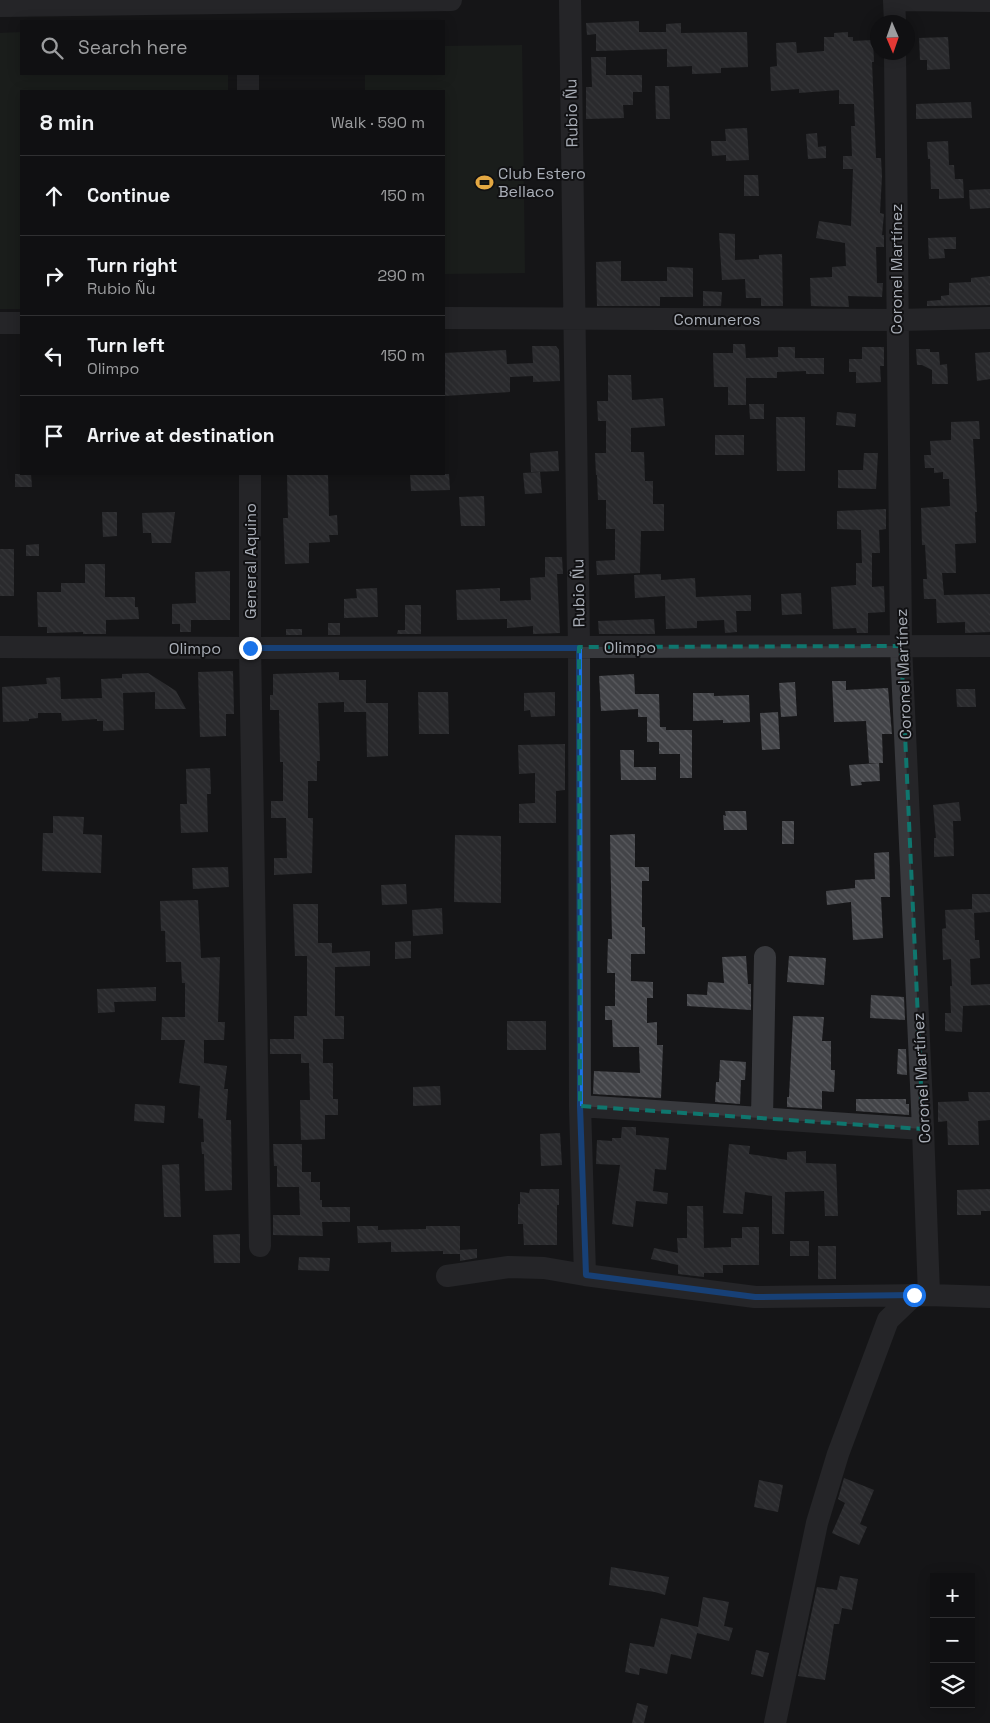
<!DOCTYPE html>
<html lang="en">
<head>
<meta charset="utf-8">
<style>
  :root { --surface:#101012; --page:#19191b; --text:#f1f3f6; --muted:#9c9d9f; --line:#303032 }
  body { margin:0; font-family:"Space Grotesk",sans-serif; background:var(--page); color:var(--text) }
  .controls { position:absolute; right:15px; bottom:15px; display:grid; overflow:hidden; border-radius:0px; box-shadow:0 2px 12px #0003 }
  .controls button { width:45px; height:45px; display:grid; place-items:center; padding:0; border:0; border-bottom:1px solid var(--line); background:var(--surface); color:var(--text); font:25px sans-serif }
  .compass { position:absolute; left:870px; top:15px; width:45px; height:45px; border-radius:50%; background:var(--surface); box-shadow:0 2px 12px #0003; rotate:178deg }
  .stop { position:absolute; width:15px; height:15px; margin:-11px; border:4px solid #1a73e8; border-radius:50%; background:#fff }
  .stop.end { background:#1a73e8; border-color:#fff; box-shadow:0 1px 5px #0008 }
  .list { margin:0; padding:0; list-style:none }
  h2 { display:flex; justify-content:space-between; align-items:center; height:65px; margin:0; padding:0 20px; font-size:21px }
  h2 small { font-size:16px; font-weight:400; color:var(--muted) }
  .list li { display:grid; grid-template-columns:32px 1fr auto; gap:15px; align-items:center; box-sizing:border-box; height:80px; padding:0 20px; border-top:1px solid var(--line) }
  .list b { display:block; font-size:19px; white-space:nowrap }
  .list p { margin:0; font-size:16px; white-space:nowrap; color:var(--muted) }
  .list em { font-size:16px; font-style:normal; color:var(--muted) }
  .icon { flex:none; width:28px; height:28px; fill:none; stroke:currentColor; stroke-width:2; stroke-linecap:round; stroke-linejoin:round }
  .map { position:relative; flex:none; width:990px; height:1723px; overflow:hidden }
  .search { position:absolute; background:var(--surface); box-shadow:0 2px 12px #0003; left:20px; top:20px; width:425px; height:55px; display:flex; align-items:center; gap:12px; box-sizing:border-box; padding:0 18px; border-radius:0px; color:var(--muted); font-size:19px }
  .panel { position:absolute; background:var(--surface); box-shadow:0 2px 12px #0003; left:20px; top:90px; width:425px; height:385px; border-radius:0px }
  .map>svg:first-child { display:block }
  .green { fill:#1f261f }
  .building { fill:url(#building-back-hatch) }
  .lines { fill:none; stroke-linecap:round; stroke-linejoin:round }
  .minor { stroke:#38393d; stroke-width:22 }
  .route { stroke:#1a73e8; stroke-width:6 }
  .marked { fill:none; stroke:#0f766e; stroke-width:4; stroke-dasharray:10 6; stroke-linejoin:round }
  .labels { text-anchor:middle; stroke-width:4; stroke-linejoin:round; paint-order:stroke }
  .street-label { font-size:16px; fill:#a9aeb7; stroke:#111113 }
  .poi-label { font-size:16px; fill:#a9aeb7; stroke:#111113; text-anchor:start }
</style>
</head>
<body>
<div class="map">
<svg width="990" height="1723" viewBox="0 0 990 1723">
  <defs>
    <pattern id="building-back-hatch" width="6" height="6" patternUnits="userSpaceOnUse" patternTransform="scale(1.25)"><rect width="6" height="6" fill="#434448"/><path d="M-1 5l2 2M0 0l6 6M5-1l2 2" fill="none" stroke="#5b5c60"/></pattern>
  </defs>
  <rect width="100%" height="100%" fill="#161618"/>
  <path class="green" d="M21,32V74H228V91H21V309H0V33Z
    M522,45L525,273L444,274V91H365V74H444V46Z"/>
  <path class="building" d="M639,21V32H666V24L681,23V33L747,32L748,67L721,68V73L692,74V66L667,67V49L596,51V34L587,35L586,23Z
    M848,32V37H853V41L873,40L874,62H872L876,158H881L882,176L880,213L884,214L882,235H884V247H876L877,283H883L882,297L848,296L849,307L811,306L810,278L832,277V267L846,266L845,243L816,238L819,221L851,226L853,169H843V156H852L851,126H855L854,104H839V90L799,93V89L771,91L770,67L777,66L776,43L796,42L797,53L824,51V37H834V33Z
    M948,37L950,69L927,70V60H920L919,38Z
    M591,57H606V75H642V92H633V105H623L624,118L586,119V87H592Z
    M655,86H669L670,119H656Z
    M971,102L972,118L916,119V104Z
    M747,128L749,160L726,161V155L712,156L711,141H726L725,129Z
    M817,133L818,147L826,146V158L808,159L806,134Z
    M948,141L949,165H954L955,179H963L964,198L939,199V189H931L930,159H928L927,142Z
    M744,175H758L759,196H744Z
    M990,189V208L970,209L969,190Z
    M719,233L735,234V260L759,259V255L782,254L783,306H761V298H746L745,279L722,280Z
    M956,237V249H944L945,258L929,259L928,238Z
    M621,261V281H667V267L693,268V297H660V306H597L596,262Z
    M990,276V305L927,306V301L941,300V296L949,295V283L971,282V278Z
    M703,291L722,292L721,306H703Z
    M733,344H745L746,358L778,357V347H795V358H824V374H806V371L777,372V378H746V405H728V387H714L713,353H733Z
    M532,346H556L559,350L560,381L533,382V376L510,377V392L444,396V353L506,350L507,364L533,363Z
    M862,347H884V366H880L881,382L856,383V372H849V359H862Z
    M916,349H930V352H939L940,365L947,364L948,384H932V370L922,365H917Z
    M990,352V379L977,381L975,353Z
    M608,375H631L632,400L663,398L665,426L631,428V452H644L645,481H653V504H664V531H641L640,573L597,575L596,561L615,560V529H606V500H598L597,475H596L595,453H606V421H598L597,401H608Z
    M749,404H764V419H750Z
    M837,412L856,414L855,427L836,425Z
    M776,417H805V471H777Z
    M979,421L980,439H973L977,512H975L976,543L955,544L956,573H942L944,595L990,594V632L965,633V622L937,623L936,599H924L923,579H927L925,545H922L921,508L950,506L949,479H943V472L934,473V468H925L924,455H931L930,441L951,440V422Z
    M715,435H744V455H715Z
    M558,451L559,471L531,472L530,453Z
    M864,453H878L876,489L838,488V470H863Z
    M540,472L542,493L525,494L523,473Z
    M15,474H31L32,487H15Z
    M287,474L328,475L329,516L337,515L338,535H329L330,542L309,543V563L285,564L283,518H288Z
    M410,474H449L450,490L411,491Z
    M484,496L485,526H461L459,497Z
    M886,509V529L879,530L880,553H872V587L884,586L885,612L868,613V633H857L856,628L833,629L831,587L856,585V563H862L861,530L837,529V511Z
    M102,512H117V536L103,537Z
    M175,512L171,543H152L151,533H143L142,513Z
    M39,544V556H26V545Z
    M0,549H14V596H0Z
    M545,557H562L563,574H557L560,633L533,634V626L507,628V619L457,620L456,590L500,588V601L531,600L530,578L545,577Z
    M85,564H105V597H135V607H138L139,619L106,620V634H83V632L47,633V627H38L37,592H61V583H85Z
    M230,571V620H191V632H180V624H172V604L196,603L195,572Z
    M661,574V580L695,578L696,597L751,595V611H736L737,632L725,633L724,620L697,621V628L666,629L665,596L635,598L634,575Z
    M377,588L378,617L344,618V599L357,598L356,589Z
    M801,593L802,614L782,615L781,594Z
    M405,605H421V634H397L398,630H405Z
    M654,619L655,634H599L598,621Z
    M328,623H340V635H328Z
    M286,629H302V635H286Z
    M233,671L234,714H226V736L200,737L198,672Z
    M339,672V680H366V703H388V756L367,757L366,708V712H344V702L318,703L320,761H317V781H308V818H313L312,873L274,875V858H287L286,818H271V801H283V762H280L279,710H270V695H273V674Z
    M148,673L176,691L186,709H155V692L123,693L124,730L103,731V721H97V719L62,721L61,713H38V718L29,719V721L3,722L2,687L47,684L46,678L60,677L61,699L102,698L101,679L122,678V674Z
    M634,674L635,694H659L660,727H666V730H692V778H680V754H659V742H647V717H638V709L601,711L599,676Z
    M832,681H846V690L888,688L892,734H882L883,763H869L866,721L834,722Z
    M795,682L797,716L781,717L779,683Z
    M956,689H975L976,707H957Z
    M418,692H448L449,734H419Z
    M555,692V716L531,717L530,710L524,711V693Z
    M693,693H714V696L749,695L750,722L723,723V720L693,721Z
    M778,712L780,749L762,750L760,713Z
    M565,744V790L556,791V823H519V804L535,803V773L519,774L518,745Z
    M620,750H634V767H656V780H621Z
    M879,763L880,781L861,782L862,785L851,786L849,765Z
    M210,768L211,794H207L208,832L181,833L180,804H187L186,769Z
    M959,802L961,821H953L954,856L934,857V838H936L933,805Z
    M725,811H746L747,830H724L723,815L726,816Z
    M53,816L84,817L83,834L102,835L101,873L42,871L43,833H53Z
    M782,821H794V844H782Z
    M635,834V867H649V881H642V927H645V954H631V981L653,982V998H647V1023L657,1022V1045H663L661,1098L593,1094L594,1071L640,1073L639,1047H613L612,1020H605V1006H615V973H607L608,939H612L610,835Z
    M455,835L501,836V903L454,902Z
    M889,852L890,897H881L883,938L853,940L851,902L827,905L826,891L855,888V880L875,879L874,853Z
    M228,867L229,887L193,889L192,868Z
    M406,884L407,904L382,905L381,885Z
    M972,894H990V912L974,913L975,940H979L980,958L970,959L971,985L990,984V1005L963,1006L962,1032L945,1031V1013H951L950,986H952L951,959L943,960L942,929L946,928L945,910L972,909Z
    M198,900L201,958L220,957L218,1022H225L224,1040H204V1063L227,1066L224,1089H228L226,1120H231L232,1190L205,1191L204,1154H202L201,1142H204L203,1119L198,1118L200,1086L179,1083L185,1040H161L162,1017H185V983H182L181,962H166L165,931H161L160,901Z
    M293,904H318V943H332V953L370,951V966L335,967V1016H344V1039H323V1063H333V1099H338V1115H325V1139L301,1140L300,1100H310L309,1063H301V1054H270V1039H294V1016H307V956H295Z
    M442,908L443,934L413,936L412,910Z
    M411,941V958L395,959V942Z
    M746,956L748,984H751V1010L687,1006V994L707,995L708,982L724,983L722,957Z
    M789,956L826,958L824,985L787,982Z
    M156,987V1001L114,1002L115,1012L98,1013L97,989Z
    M871,995L904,997L905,1020L870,1018Z
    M793,1016L824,1017L822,1041H831V1070H835L834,1092L822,1091V1109L787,1107V1097H789Z
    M507,1021H546V1050H507Z
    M898,1049H906L907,1075L897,1074Z
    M720,1060L746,1062L745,1080H741L740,1104L715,1102L716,1082H719Z
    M440,1086L441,1105L413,1106V1087Z
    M968,1092H990V1120L978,1121L979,1145H948L947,1121L938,1122V1102L969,1101Z
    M856,1099H906V1104H909V1115L856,1111Z
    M135,1104L165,1106L164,1123L134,1121Z
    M622,1127H636V1135L669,1138L666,1170L655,1169L653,1191L668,1193L667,1204L636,1201L633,1227L612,1224L620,1165L596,1164L597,1140L612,1141V1138H621Z
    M560,1133L562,1165L541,1166L540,1134Z
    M273,1144H302V1172H311V1182H320V1200H322V1207H350V1222H322L323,1236L273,1235V1215H300L299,1187H277V1166H274Z
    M729,1144L750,1146L749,1154L787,1160V1152L806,1151V1163L836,1164L838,1216H825L824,1191L785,1192L784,1234H772V1196L745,1192L743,1214L723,1213Z
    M179,1164L181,1217H164L162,1165Z
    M530,1189H559V1205H557V1245H524L523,1224H518V1204H520V1192L529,1193Z
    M990,1189V1211H981V1215H957V1190Z
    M687,1206H703L704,1248L731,1247V1238H742V1227H759V1265H723V1273H704V1277L678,1274V1265L651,1259L654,1248L678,1253L677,1238H687Z
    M357,1226H378V1230L426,1229V1226H460V1250L477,1249V1258L460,1261V1254H443V1251L391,1252V1242L358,1243Z
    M240,1234V1263H214L213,1235Z
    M790,1241H809V1256H790Z
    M818,1246H836V1279H818Z
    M299,1257L330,1258L329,1271L298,1270Z
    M844,1478L874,1490L860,1524L867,1527L859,1545L832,1533L845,1503L838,1499Z
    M759,1480L783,1485L778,1512L754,1507Z
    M611,1567L669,1577L665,1595L655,1592L609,1585Z
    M840,1576L858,1579L852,1610L842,1608L839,1624H834L825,1680L798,1676L817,1587L837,1590Z
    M703,1597L729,1602L724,1626L733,1628L729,1641L697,1633L691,1659L671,1654L667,1674L640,1668L639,1675L625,1672L630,1643L654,1647L661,1618L698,1627Z
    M756,1650L769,1653L763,1677L751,1674Z
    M637,1703L648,1706L644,1723H632Z"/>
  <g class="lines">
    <path class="minor" d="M570,0L579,647L580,1106L585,1275
      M894,0L895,22
      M902,0L990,1
      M0,6L451,0
      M895,52L901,646L923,1129L929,1295
      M248,74V91
      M444,318L897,320L990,318
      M0,323H21
      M250,474V648L260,1246
      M0,647L250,648L990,646
      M580,1106L923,1129
      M762,1118L765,957
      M447,1276L509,1267L544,1268L585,1275L755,1297L929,1295L990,1297
      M775,1723L817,1523L838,1454L888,1320L914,1295"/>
  </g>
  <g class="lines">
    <path class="route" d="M250,648H579L580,1106L586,1275L755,1297L914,1295"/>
  </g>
  <path d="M0 0H990V1723H0ZM901,646L923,1129L580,1106L579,647Z" fill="#161618" fill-opacity=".55" fill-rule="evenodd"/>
  <path class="marked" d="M901,646L923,1129L580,1106L579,647Z"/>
  <defs>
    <symbol id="stadium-bare" viewBox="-9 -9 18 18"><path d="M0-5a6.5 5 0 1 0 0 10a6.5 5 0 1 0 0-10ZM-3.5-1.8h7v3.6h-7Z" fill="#e4a842" stroke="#111113" stroke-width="2.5" paint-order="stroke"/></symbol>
  </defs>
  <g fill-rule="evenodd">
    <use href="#stadium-bare" x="472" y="170" width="25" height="25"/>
  </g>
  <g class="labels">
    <g class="street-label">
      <text transform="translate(571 113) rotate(-91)" y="6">Rubio Ñu</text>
      <text transform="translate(896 269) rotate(-90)" y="6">Coronel Martínez</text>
      <text x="717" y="325">Comuneros</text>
      <text transform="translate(250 561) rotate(-90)" y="6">General Aquino</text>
      <text transform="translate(578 593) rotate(-91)" y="6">Rubio Ñu</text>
      <text x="630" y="653">Olimpo</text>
      <text x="195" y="654">Olimpo</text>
      <text transform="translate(903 674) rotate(-92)" y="6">Coronel Martínez</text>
      <text transform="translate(921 1078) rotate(-93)" y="6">Coronel Martínez</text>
    </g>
    <g class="poi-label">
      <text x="498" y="179">Club Estero<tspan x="498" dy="18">Bellaco</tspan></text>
    </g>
  </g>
</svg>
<div class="controls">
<button>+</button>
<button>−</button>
<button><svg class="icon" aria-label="layers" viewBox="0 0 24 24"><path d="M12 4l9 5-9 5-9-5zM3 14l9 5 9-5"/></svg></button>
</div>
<svg class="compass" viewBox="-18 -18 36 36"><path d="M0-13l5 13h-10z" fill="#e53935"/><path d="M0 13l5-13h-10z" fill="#9c9d9f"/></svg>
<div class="stop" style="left:914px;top:1295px"></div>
<div class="stop end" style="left:250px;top:648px"></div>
<div class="search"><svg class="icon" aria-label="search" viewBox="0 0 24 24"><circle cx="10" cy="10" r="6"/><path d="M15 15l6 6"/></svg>Search here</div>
<section class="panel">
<h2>8 min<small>Walk · 590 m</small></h2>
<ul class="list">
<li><svg class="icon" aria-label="ahead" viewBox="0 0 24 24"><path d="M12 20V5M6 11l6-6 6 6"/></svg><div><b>Continue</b></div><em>150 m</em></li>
<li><svg class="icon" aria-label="right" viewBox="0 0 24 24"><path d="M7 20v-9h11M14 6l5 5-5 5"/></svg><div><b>Turn right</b><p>Rubio Ñu</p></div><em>290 m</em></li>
<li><svg class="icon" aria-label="left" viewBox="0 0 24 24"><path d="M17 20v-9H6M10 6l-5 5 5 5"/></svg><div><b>Turn left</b><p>Olimpo</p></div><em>150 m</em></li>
<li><svg class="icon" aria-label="arrive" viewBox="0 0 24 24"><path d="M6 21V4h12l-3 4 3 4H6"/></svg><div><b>Arrive at destination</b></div></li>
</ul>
</section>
</div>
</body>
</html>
